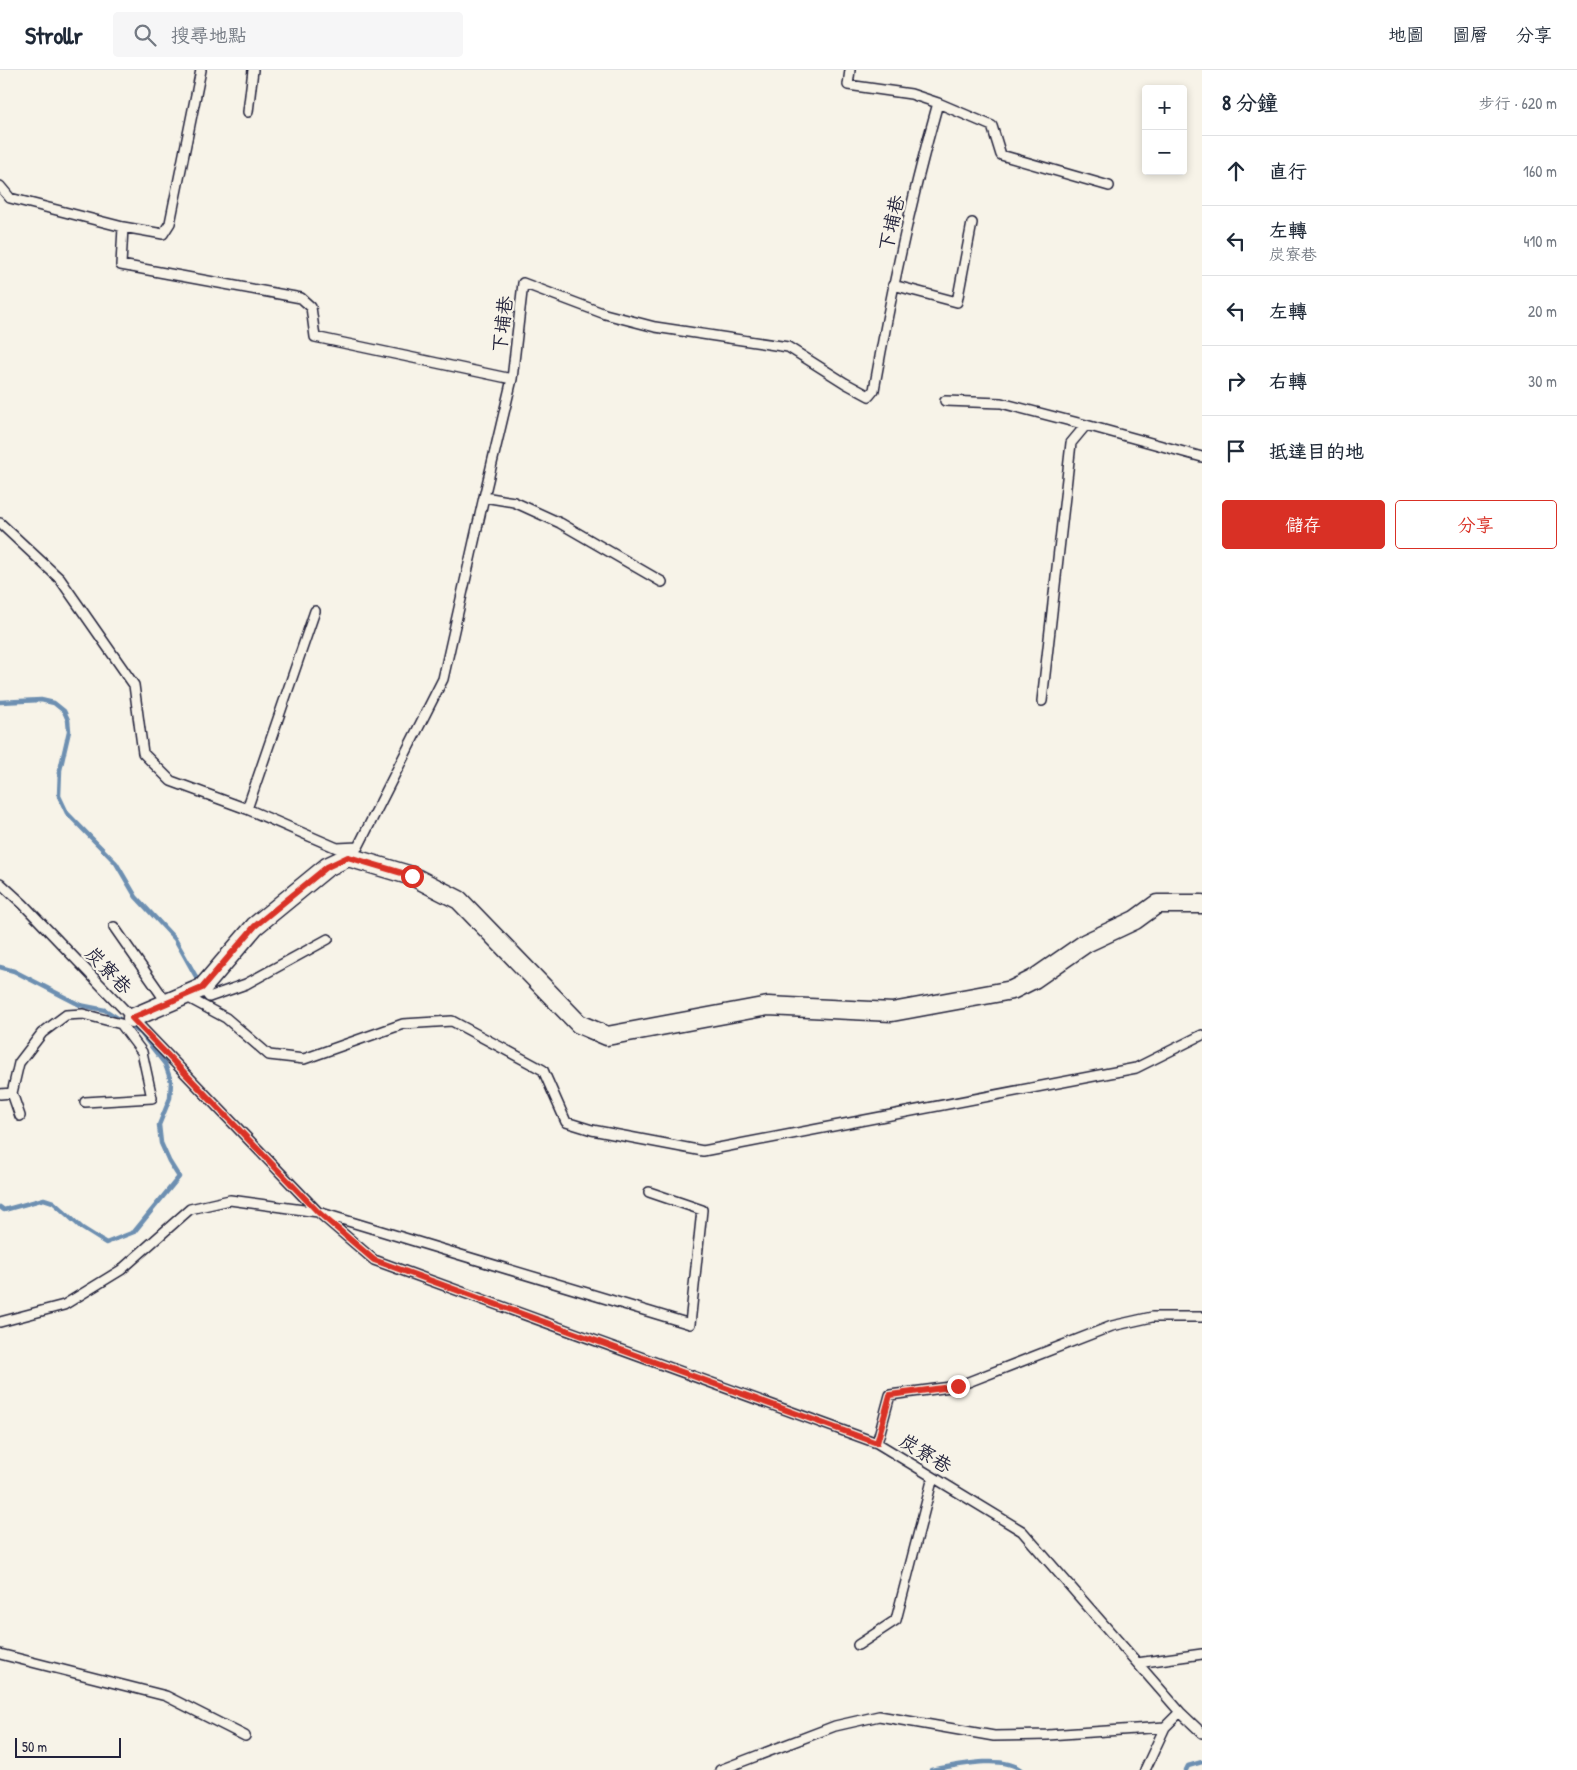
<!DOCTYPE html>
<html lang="zh-TW">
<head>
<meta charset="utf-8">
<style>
  :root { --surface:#fff; --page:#f6f6f7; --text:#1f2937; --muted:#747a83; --line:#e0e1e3; --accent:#d93025 }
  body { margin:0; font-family:"Patrick Hand","LXGW WenKai TC",sans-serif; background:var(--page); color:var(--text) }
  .controls { position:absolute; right:15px; top:15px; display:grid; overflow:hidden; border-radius:5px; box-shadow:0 2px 8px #0003 }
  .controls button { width:45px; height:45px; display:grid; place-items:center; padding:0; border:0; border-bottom:1px solid var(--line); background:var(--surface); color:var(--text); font:25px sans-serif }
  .scale { position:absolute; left:15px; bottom:12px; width:106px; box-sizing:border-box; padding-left:5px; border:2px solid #22223b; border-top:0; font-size:14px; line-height:18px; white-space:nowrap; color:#22223b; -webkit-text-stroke:4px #f7f3e8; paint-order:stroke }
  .stop { position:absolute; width:15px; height:15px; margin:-11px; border:4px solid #d93025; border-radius:50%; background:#fff }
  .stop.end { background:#d93025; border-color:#fff; box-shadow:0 1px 5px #0008 }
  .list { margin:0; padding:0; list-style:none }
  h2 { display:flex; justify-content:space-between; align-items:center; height:65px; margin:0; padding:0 20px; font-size:21px }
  h2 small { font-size:16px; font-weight:400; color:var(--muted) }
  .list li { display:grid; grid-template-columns:32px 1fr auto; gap:15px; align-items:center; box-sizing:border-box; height:70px; padding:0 20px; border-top:1px solid var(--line) }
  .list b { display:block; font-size:19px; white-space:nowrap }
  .list p { margin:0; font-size:16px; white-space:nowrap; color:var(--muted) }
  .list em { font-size:16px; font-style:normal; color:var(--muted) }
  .actions { display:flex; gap:10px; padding:15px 20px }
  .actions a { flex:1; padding:11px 0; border:1px solid var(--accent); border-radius:5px; text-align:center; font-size:18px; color:var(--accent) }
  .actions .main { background:var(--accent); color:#fff }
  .icon { flex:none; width:28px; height:28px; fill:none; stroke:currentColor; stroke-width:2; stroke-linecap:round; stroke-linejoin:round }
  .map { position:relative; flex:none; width:1202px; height:1700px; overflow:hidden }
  header { display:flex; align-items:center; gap:30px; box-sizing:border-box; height:70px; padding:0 25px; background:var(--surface); border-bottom:1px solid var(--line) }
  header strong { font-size:24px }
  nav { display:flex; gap:28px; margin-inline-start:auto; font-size:18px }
  .search { width:350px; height:45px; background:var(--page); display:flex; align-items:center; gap:12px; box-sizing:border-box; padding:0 18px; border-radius:5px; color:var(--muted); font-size:19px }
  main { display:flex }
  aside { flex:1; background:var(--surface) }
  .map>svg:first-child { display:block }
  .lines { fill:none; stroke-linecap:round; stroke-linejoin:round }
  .stream { stroke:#6d8fb1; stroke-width:4.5 }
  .service-casing { stroke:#22223b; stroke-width:12 }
  .minor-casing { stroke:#22223b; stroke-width:21 }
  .service { stroke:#f7f3e8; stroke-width:9 }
  .minor { stroke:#f7f3e8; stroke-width:18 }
  .route { stroke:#d93025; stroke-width:6 }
  .labels { text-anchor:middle; stroke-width:4.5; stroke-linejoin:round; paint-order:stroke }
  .street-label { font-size:19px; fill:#22223b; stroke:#f7f3e8 }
</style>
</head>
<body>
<header>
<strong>Strollr</strong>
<div class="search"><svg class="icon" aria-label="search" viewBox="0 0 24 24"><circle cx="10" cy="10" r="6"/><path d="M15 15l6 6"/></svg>搜尋地點</div>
<nav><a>地圖</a><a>圖層</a><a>分享</a></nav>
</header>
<main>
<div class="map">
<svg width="1202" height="1700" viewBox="0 0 1202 1700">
  <rect width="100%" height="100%" fill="#f7f3e8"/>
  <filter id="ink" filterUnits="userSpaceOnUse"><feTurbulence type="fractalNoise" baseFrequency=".02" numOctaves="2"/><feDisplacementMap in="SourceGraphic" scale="10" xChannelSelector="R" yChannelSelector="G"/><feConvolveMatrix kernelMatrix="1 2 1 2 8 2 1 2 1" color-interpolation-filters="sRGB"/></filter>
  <g filter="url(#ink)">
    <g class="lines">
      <path class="stream" d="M0,632L41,630L54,633L64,641L68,650L69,661L60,700L59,726L67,743L116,793L136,827L175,869L199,912
        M0,897L14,901L80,935L105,940L141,963L165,994L171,1011L170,1028L159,1055L161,1073L169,1091L179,1107L134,1162L106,1173L82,1158L53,1132L44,1129L4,1140L0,1137
        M931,1700C954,1696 1003,1684 1021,1700
        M1186,1700L1188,1696L1202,1692"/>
      <defs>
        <path id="service" d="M201,0L170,153L163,164L123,157L121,195L301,228L311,237L315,267L512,309L523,213L605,244L655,257L788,277L845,313L869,326L874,320C891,223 911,128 938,33L911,24L848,15L850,0
          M938,33L992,56L1001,85L1109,116
          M248,42L253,0
          M0,116L10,128L123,157
          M893,215L957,232L972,153
          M512,309L484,427L514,432L560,453L662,512
          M945,331L1001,333L1086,355
          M0,453L60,509L134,615L143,683L171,711L247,739L315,541
          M1042,631L1071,373L1086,355L1202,387
          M247,739L337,778L358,777L443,609L484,427
          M0,813L23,834L318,1142L374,1190L877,1373L1022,1461L1180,1642L1202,1663
          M114,857L167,933
          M202,918L209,927L246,914L328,869
          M185,926L226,948L269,985L304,989L403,954L452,951L543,1000L566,1052L592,1060L703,1081L1136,998L1202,965
          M12,1023L20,1046
          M0,1024L12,1023L19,993L42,963L66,945L83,944L121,954L142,982L152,1028L85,1032
          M0,1252L64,1235L121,1200L190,1139L230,1130L318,1142L690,1254L702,1140L649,1122
          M877,1373L890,1325L958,1316L1112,1256L1152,1247H1202
          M858,1575L896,1550L933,1407
          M0,1584L166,1626L245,1666
          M1137,1593L1202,1584
          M720,1700L835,1656L879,1646L994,1666L1048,1665L1165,1657L1180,1642
          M1145,1700L1165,1657"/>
        <path id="minor" d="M132,948L202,918L255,856L327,797L348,787L412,806L459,830L579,954L607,966L768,936L892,942L1012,920L1034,909L1086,873L1135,850L1157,834H1202"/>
      </defs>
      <use href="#service" class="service-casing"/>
      <use href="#minor" class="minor-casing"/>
      <use href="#service" class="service"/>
      <use href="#minor" class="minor"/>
    </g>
  </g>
  <g class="lines" filter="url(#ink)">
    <path class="route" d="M412,806L348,787L327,797L255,856L202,918L132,948L318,1142L374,1190L877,1373L890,1325L958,1316"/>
  </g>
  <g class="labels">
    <g class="street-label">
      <text transform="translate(891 153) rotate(-77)" y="7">下埔巷</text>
      <text transform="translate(502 254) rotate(-83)" y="7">下埔巷</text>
      <text transform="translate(109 900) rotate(46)" y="7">炭寮巷</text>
      <text transform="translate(926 1383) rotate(31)" y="7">炭寮巷</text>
    </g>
  </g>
</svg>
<div class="controls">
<button>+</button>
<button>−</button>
</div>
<div class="scale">50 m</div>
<div class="stop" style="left:412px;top:806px"></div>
<div class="stop end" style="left:958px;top:1316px"></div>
</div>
<aside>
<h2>8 分鐘<small>步行 · 620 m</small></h2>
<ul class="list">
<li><svg class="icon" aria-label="ahead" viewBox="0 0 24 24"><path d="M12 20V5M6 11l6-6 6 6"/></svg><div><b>直行</b></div><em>160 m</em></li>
<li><svg class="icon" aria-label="left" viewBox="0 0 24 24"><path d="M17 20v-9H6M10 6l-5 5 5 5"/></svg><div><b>左轉</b><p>炭寮巷</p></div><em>410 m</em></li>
<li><svg class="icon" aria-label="left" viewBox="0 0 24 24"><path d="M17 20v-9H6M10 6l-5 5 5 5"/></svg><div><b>左轉</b></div><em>20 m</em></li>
<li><svg class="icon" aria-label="right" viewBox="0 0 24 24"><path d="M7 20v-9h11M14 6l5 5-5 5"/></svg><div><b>右轉</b></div><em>30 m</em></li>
<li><svg class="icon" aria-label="arrive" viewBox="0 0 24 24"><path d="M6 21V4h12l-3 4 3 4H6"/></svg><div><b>抵達目的地</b></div></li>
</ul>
<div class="actions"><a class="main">儲存</a><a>分享</a></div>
</aside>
</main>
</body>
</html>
